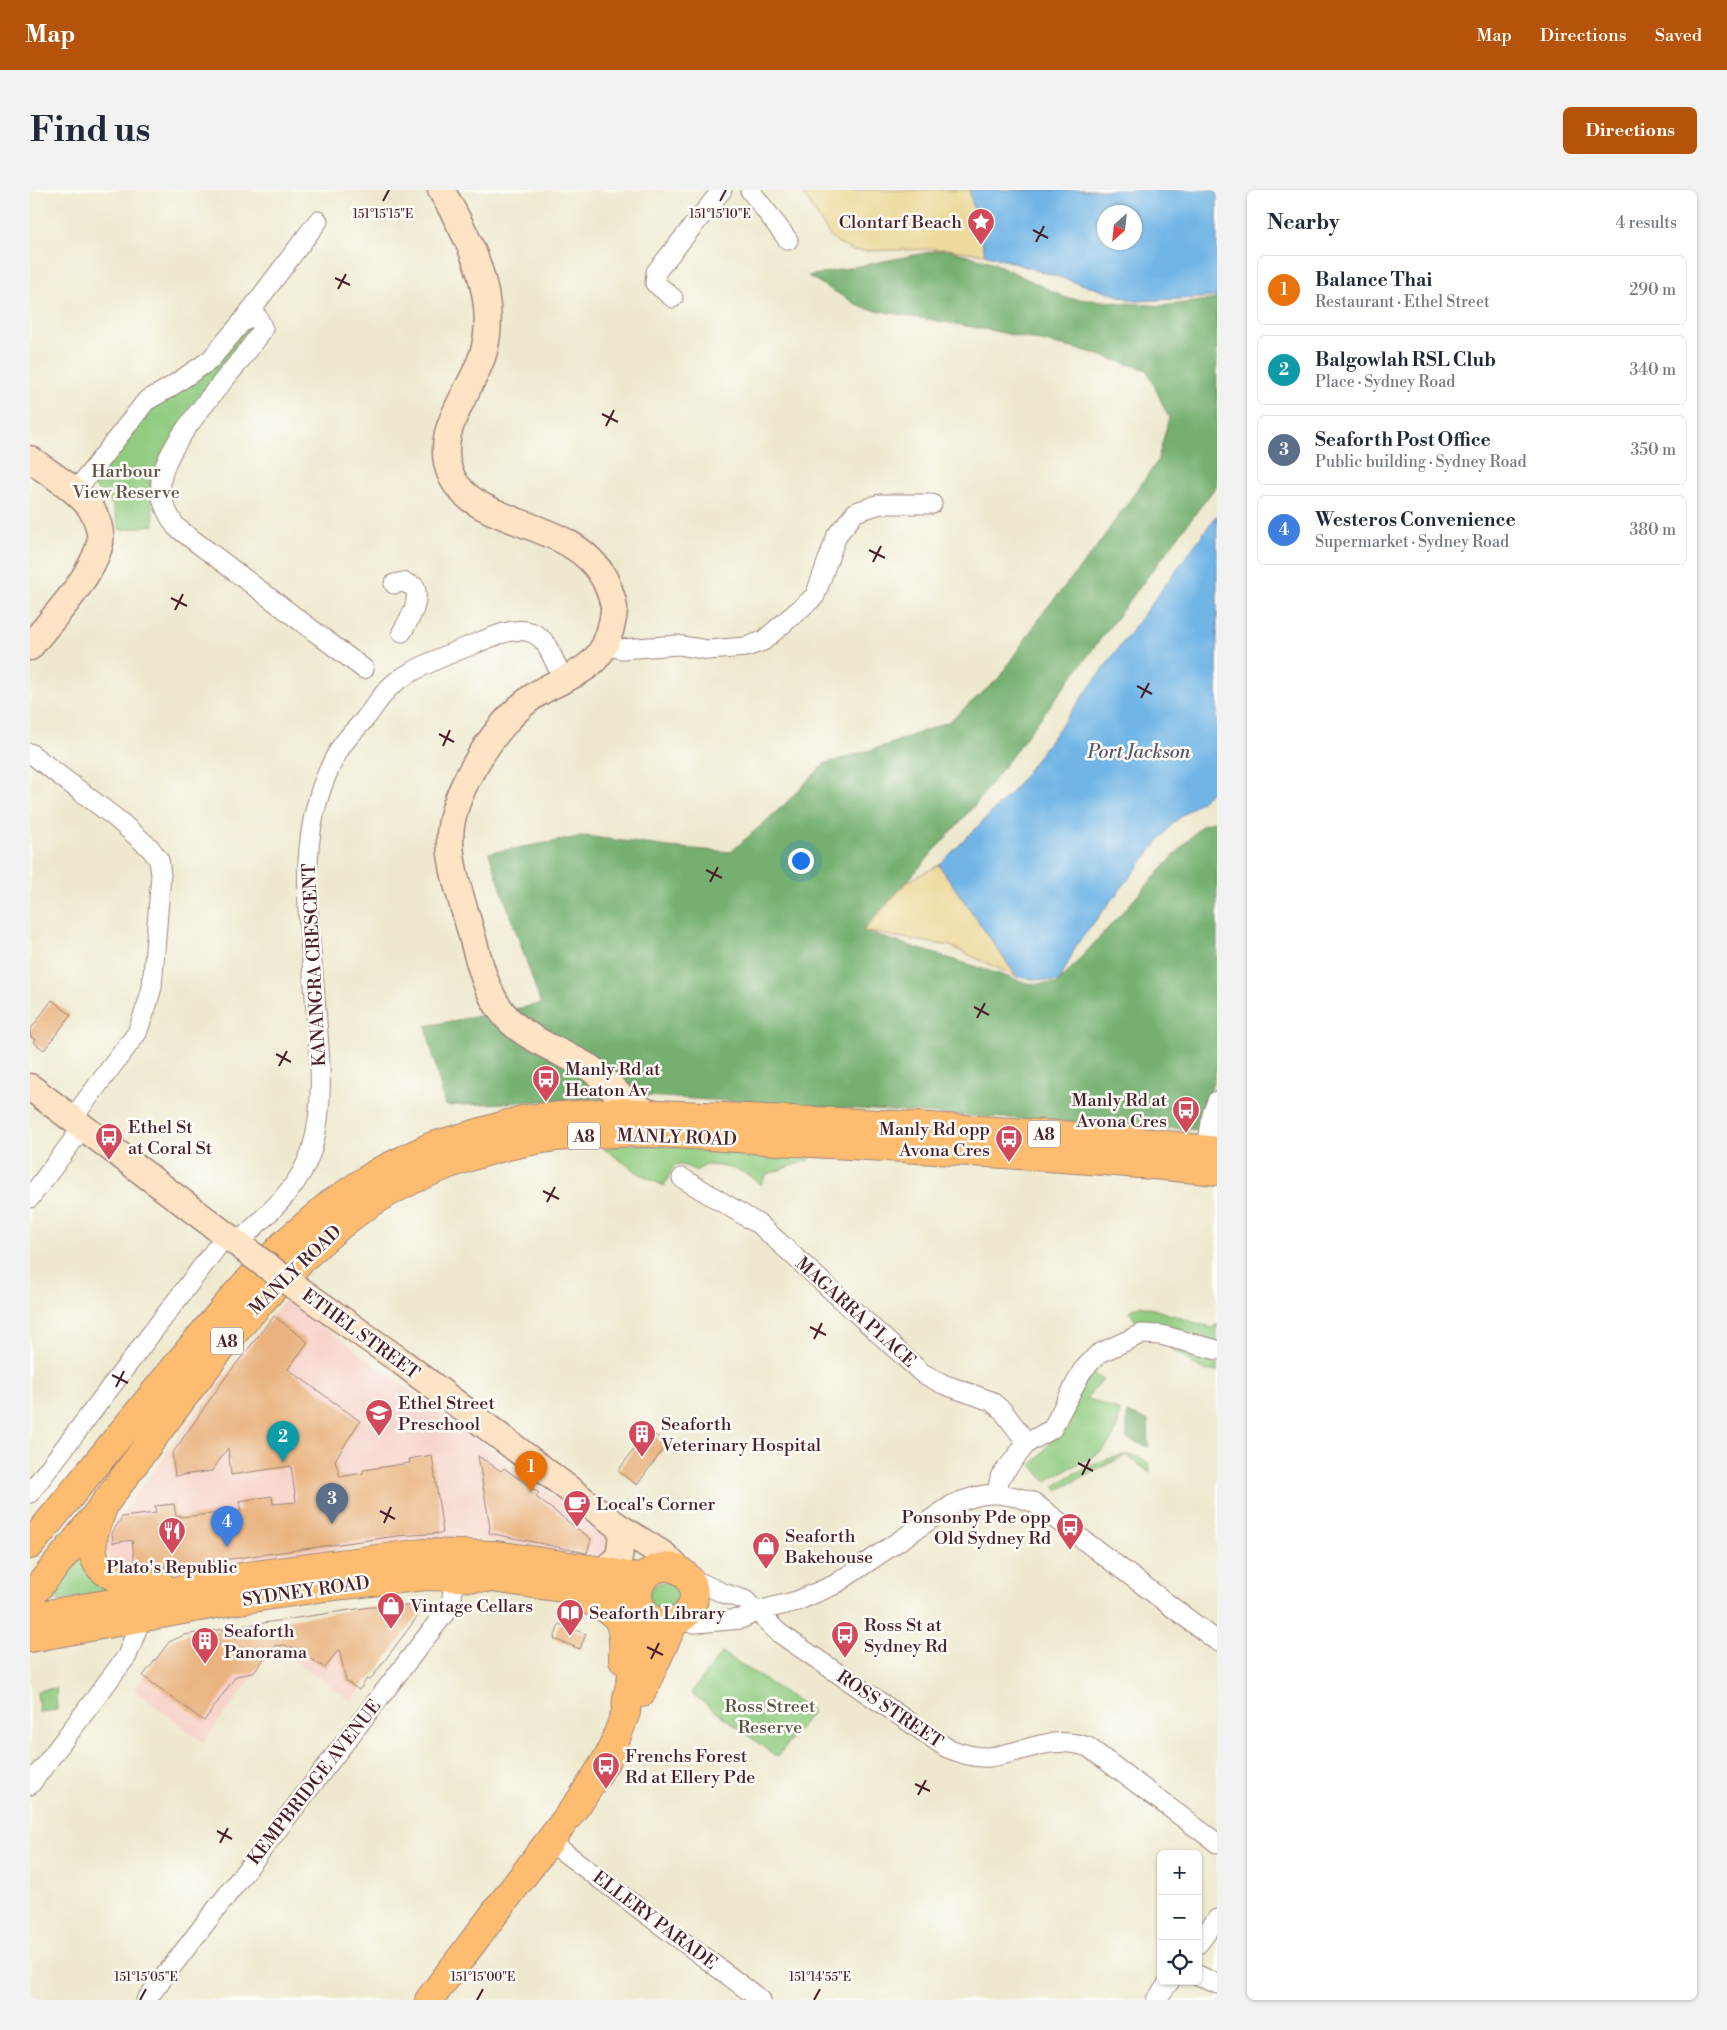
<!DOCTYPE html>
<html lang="en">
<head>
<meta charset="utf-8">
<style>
  :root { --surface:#fff; --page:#f2f2f3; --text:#1f2937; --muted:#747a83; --line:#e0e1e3; --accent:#b45309 }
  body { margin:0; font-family:"Libre Bodoni",serif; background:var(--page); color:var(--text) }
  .controls { position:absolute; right:15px; bottom:15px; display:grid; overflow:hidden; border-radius:8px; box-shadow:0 1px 4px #0004 }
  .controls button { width:45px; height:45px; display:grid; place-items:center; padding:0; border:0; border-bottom:1px solid var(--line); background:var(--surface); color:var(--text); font:25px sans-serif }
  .compass { position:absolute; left:1067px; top:15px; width:45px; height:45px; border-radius:50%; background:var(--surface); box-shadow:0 1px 4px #0004; rotate:207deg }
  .you { position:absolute; left:770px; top:670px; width:18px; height:18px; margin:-12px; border:4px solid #fff; border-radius:50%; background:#1a73e8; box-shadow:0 0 0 8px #1a73e833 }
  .badge { display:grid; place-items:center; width:32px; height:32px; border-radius:50%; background:var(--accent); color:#fff; font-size:16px; font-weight:700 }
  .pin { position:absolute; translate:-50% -41px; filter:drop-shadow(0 1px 2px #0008) }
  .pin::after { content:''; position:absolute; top:26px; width:18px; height:15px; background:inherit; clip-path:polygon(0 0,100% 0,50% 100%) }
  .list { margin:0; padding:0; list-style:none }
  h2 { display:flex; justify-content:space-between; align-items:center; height:65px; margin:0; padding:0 20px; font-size:21px }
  h2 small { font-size:16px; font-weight:400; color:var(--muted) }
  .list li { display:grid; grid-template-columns:32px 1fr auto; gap:15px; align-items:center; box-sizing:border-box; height:70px; margin:0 10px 10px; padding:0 10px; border:1px solid var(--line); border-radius:8px }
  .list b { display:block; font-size:19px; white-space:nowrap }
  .list p { margin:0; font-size:16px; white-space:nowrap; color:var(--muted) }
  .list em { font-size:16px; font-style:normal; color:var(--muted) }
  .icon { flex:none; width:28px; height:28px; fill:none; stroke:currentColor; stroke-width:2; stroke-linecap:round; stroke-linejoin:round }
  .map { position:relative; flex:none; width:1187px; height:1810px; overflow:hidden; border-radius:8px }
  header { display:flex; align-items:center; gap:30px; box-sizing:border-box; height:70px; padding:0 25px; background:var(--accent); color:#fff }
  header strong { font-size:24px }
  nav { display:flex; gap:28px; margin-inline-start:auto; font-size:18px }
  .intro { display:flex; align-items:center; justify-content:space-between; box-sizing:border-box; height:120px; padding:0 30px }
  h1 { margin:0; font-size:35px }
  .button { padding:12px 22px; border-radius:8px; background:var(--accent); color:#fff; font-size:18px; font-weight:700 }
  main { display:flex; gap:30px; padding:0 30px }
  aside { flex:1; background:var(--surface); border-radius:8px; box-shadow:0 1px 4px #0004 }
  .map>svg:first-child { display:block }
  .built { fill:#f7d1c8 }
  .green { fill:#91cc81; stroke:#6e7656 }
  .forest { fill:#74b06f; stroke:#5f684d }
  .sand { fill:#eeda9e; stroke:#9c7c64 }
  .water { fill:#71b5e6; stroke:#5e6a88; fill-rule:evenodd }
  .building { fill:#e9b27e }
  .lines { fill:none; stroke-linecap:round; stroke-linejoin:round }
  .street-casing { stroke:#9c847c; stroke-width:21 }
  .secondary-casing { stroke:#9c847c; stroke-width:29 }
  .primary-casing { stroke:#9c847c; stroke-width:30 }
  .highway-casing { stroke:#9c847c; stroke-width:30 }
  .street { stroke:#fff; stroke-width:19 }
  .secondary { stroke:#fee4c5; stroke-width:26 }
  .primary { stroke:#fdbc6f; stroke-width:28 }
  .highway { stroke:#fdbc6f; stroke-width:28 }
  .secondary-bridge-casing { stroke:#9c847c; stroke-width:29; stroke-linecap:butt }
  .secondary-bridge { stroke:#fee4c5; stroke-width:26 }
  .ticks { fill:none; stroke:#4a1f2b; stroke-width:2 }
  .labels { text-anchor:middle; stroke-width:5; stroke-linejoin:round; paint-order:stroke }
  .shield { fill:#fdfcf7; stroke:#806168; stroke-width:1 }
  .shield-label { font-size:16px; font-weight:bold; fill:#4a1f2b }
  .poi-label { font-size:18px; fill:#4a1f2b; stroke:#fdfcf7; text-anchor:start }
  .park-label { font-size:18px; fill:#5f5345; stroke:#fdfcf7 }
  .street-label { font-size:18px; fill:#4a1f2b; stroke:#fdfcf7 }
  .water-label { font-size:19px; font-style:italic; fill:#58546c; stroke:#fdfcf7 }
  .ticks-label { font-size:12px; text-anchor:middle; fill:#4a1f2b; stroke:#fdfcf7; stroke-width:5; stroke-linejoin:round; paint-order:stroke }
</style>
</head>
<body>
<header>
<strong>Map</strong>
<nav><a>Map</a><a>Directions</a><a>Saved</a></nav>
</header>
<div class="intro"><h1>Find us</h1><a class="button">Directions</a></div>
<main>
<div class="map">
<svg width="1187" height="1810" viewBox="0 0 1187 1810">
  <rect width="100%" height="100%" fill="#fdfcf7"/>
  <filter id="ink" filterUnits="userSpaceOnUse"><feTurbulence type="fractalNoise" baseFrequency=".02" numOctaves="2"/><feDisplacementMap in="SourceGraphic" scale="10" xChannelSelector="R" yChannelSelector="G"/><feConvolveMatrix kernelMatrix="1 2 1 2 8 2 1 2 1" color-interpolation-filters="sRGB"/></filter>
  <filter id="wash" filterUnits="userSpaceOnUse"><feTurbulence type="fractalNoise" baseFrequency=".0096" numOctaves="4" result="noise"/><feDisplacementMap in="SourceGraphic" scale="20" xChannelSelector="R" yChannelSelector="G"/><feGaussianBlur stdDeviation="1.12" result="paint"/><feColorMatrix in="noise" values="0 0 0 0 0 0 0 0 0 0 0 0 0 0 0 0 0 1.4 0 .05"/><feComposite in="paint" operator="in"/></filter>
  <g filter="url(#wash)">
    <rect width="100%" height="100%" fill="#eee9ce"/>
    <path class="built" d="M256,1109L577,1346L578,1360L566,1366L430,1346L98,1383L80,1371L72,1350L211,1163Z
      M389,1414L391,1420L321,1511L246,1456L173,1552L104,1500L139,1452L154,1445L340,1417Z"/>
    <path class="green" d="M219,138L220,145L154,233L120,293L124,335L90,340L82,314L63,295L112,229L127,216L185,177L214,139Z
      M596,954L781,964L780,970L737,984L731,995C716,979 696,976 675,975L666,981C640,968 645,976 634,996L610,984L574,959Z
      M1111,1115L1182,1138L1187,1134V1155L1109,1136L1099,1121Z
      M1142,1156L1187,1166V1182L1170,1179L1139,1157Z
      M1059,1185H1064L1073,1189L1057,1208L1090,1221C1085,1272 1050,1267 1016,1292L1002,1275L1029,1242Z
      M1096,1265L1028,1300L1024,1297C1039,1284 1077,1266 1097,1265C1105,1265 1112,1269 1119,1273L1120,1283Z
      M49,1368L95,1402L13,1412Z
      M619 1407a15 15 0 1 1 30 0a15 15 0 1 1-30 0Z
      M692,1462L783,1521L747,1567L661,1503Z
      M26,1498L27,1520L9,1522L7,1501Z"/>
    <path class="forest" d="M915,59L962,72L1036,108L1132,116L1187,109V295L944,616L833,741L997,793L1027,794L1171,636L1187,630V877L1170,940L614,906L415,916L396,836L511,814L459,663L555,646L639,657L701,662L754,615L794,574L857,555L920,531L968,489L1016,419L1062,363L1127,272L1139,228L1117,180L1056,161L964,141L833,118L778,86Z
      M1097,1223L1118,1231L1119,1257L1097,1249Z"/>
    <path class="sand" d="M771,0H1068L1074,22V52L1106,111L955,64L915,59L823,61L802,49Z
      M909,675L987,787L920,756L833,741L877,692Z"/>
    <path class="water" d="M939,0H1187V107L1106,111L955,64ZM1104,22V52H1074V22Z
      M1187,325V598L1143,633L1047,754L1029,792L987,787L909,675L982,602Z"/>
    <g id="blocks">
      <path class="building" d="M22,810L41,825L14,860L3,852L5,850L0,846V840Z
        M244,1126L278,1152L258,1179L330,1231L305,1270L310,1287L333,1283V1280L380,1273L379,1269L402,1265L413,1343L367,1346L157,1375L133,1377V1379L128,1380L105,1376L102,1350L83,1353L82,1343L92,1327L126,1323L125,1316L144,1314L146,1326L150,1325V1327L211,1321L209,1311L242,1306L243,1314L266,1312L261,1276L201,1285L198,1258L182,1281L145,1286L142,1264L195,1188Z
        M618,1240L637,1254L607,1295L588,1281Z
        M448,1266L471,1281L474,1278L509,1303L506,1307L561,1349L557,1363L459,1343L460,1337Z
        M382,1416L391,1422L340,1490L337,1489L329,1500L316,1491L309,1459L295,1478L262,1457L258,1458L256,1455L244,1456L223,1483L206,1486L174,1531L113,1486L139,1452L154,1445L340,1417Z
        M529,1434L556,1444L550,1459L524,1449Z"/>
    </g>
  </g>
  <g filter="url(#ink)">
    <use href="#blocks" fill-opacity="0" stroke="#9c847c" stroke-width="1"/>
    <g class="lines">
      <defs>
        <path id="street" d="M720,0L758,50
          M643,108L625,93L626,82L692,0
          M211,133L218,127L228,128L233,139C208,180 137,246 131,291C129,309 137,323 146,337L334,479
          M45,302L116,211L139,198L180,170L211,133L288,31
          M364,394L373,392L385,397C390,413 380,428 372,442
          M575,455L592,459L648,455L678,460L716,457L733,451L785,406L807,345L826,322L850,314H902
          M0,563L87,629L120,658L129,670L131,685L122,797L117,815L107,843L42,929
          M1177,959L1182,925L1187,911
          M652,988L730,1035L892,1183L913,1194L961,1211L973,1221L997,1253
          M0,1008L53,937
          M208,1052C237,1025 270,998 282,959C295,914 290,866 286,820C280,734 262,641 308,562C314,550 325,540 334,530C343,519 352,504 362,495C379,480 426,461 447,453C468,444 498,430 515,453C522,464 527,478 534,490
          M0,1303L197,1044
          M967,1303L970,1287L997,1253L1022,1239L1052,1181L1068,1164L1111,1144L1131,1145L1187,1160
          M658,1387L693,1403L715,1410L749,1443L917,1558C930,1563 944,1568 959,1567C995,1563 1019,1544 1058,1557L1187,1653
          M647,1431L666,1433L711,1429L728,1421L767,1411L804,1395L922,1315C953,1301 970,1301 1003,1312L1187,1451
          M0,1595L97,1466L114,1420
          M519,1651L731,1810
          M1168,1754L1187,1729
          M1168,1785L1187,1794
          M116,1810L421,1415L426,1376
          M1126,1810L1140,1791"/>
        <path id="secondary" d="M411,0C438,46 467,102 455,157C445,200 401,239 421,285C445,339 544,328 575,390C579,399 583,408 584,418C584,428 581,438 578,447C565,486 530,486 501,508C465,535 420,603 420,649C420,679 433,713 441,742C450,775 458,815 487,837C508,854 536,864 560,878C575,888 585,904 600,914C606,918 614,920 621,924
          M0,269C20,284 44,297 60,317C67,327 73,344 69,357C58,392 22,428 0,457
          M0,897L221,1064
          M264,1096L369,1170L589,1337L634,1365L647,1378
          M573,1381L589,1367L592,1345"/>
        <path id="primary" d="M74,1315C71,1324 66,1334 64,1344C54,1390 100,1392 132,1396
          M608 1405a28 28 0 1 1 56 0a28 28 0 1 1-56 0Z
          M553,1408C591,1423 595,1430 593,1470
          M0,1427L117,1407L217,1386L393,1363L466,1365L573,1381L612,1389
          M0,1448L202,1411L295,1397L396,1386L462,1388L532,1398C557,1393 589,1405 610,1417
          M611,1503L644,1432
          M399,1810L552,1608L580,1564L596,1522L597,1508L608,1459L612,1420"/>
        <path id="highway" d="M0,1355L165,1153L209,1101L256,1052L299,1015L350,981L400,957L496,929L583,922L850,934L1078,948L1187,961
          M0,1407C26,1375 53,1343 78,1309C151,1211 220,1107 317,1030C370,989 442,961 507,950C591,935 680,947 764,952C905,960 1047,967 1187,981"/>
      </defs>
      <use href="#street" class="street-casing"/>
      <use href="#secondary" class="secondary-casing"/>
      <use href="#primary" class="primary-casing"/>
      <use href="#highway" class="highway-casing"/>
      <use href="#street" class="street"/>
      <use href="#secondary" class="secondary"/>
      <use href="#primary" class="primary"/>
      <use href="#highway" class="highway"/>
      <defs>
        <path id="secondary-bridge" d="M221,1064L264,1096"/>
      </defs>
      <use href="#secondary-bridge" class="secondary-bridge-casing"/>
      <use href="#secondary-bridge" class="secondary-bridge"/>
    </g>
  </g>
  <path class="ticks" d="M353,11L359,0M690,11L696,0M1003,40L1018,48M1006,52L1014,36M305,88L320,95M308,99L316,84M572,224L588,232M576,236L584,220M839,360L855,368M843,372L851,356M141,408L157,416M145,420L153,404M1107,496L1122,504M1111,508L1119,493M409,544L424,552M413,556L420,540M676,680L692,688M680,692L688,677M944,817L959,825M947,828L955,813M246,864L261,872M249,876L257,861M513,1001L529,1009M517,1012L525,997M780,1137L796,1145M784,1149L792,1133M82,1185L98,1193M86,1197L94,1181M1048,1273L1063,1281M1052,1285L1060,1269M350,1321L365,1329M354,1333L361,1317M617,1457L633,1465M621,1469L629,1453M885,1594L900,1601M888,1605L896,1590M187,1641L202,1649M190,1653L198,1638M110,1810L116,1799M447,1810L453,1799M784,1810L790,1799"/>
  <defs>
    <symbol id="sight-pin" viewBox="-11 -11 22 30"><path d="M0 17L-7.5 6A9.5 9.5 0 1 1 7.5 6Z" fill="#d1495b" stroke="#fdfcf7"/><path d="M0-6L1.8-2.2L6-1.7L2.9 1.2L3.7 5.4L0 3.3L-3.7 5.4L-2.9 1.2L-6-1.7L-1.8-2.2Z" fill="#fff"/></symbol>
    <symbol id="bus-pin" viewBox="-11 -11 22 30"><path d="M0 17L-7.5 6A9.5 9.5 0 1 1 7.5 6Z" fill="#d1495b" stroke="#fdfcf7"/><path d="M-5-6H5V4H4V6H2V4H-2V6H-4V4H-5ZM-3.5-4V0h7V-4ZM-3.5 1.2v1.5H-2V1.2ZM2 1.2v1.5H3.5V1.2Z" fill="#fff"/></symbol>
    <symbol id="school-pin" viewBox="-11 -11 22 30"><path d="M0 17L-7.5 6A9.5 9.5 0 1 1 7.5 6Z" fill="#d1495b" stroke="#fdfcf7"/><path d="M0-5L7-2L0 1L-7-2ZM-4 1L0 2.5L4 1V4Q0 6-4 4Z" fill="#fff"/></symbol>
    <symbol id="building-pin" viewBox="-11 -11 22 30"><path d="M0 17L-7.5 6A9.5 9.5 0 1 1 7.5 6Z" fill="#d1495b" stroke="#fdfcf7"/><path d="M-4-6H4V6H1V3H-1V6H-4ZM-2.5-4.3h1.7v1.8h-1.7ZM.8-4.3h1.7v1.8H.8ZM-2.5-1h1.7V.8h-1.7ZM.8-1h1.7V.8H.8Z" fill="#fff"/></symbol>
    <symbol id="cafe-pin" viewBox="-11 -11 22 30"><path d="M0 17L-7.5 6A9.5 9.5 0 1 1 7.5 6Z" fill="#d1495b" stroke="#fdfcf7"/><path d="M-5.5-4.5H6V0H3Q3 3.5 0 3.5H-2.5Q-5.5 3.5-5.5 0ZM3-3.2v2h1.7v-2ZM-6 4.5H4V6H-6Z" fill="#fff"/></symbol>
    <symbol id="restaurant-pin" viewBox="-11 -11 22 30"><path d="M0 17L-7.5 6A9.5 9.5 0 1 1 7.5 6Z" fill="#d1495b" stroke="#fdfcf7"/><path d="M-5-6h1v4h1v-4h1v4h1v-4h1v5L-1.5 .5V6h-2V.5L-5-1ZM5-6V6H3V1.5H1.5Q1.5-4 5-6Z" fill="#fff"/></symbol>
    <symbol id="shop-pin" viewBox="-11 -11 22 30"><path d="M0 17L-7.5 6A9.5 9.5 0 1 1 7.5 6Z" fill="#d1495b" stroke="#fdfcf7"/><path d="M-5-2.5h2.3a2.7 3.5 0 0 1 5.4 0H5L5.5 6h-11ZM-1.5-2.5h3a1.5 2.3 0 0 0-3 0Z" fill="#fff"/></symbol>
    <symbol id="library-pin" viewBox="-11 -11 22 30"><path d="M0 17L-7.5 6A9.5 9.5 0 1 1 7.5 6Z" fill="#d1495b" stroke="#fdfcf7"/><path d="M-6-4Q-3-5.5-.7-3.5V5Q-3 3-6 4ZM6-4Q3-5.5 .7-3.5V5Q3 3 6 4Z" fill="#fff"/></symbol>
  </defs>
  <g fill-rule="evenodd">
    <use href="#sight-pin" x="935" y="16" width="32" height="43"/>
    <use href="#bus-pin" x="500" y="873" width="32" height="43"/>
    <use href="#bus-pin" x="1140" y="904" width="32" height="43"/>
    <use href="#bus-pin" x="63" y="931" width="32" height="43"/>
    <use href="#bus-pin" x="963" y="933" width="32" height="43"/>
    <use href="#school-pin" x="333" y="1207" width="32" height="43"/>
    <use href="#building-pin" x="596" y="1228" width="32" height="43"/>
    <use href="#cafe-pin" x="531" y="1298" width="32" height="43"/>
    <use href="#bus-pin" x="1024" y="1321" width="32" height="43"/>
    <use href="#restaurant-pin" x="126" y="1325" width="32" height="43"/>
    <use href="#shop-pin" x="720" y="1340" width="32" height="43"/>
    <use href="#shop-pin" x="345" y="1400" width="32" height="43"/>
    <use href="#library-pin" x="524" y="1407" width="32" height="43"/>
    <use href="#bus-pin" x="799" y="1429" width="32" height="43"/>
    <use href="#building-pin" x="159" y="1435" width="32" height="43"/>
    <use href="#bus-pin" x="560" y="1560" width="32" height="43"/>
  </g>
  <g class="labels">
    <g class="shield">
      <rect x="998" y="930.5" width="32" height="27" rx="4"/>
      <rect x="538" y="932.5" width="32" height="27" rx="4"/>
      <rect x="181" y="1137.5" width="32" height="27" rx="4"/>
    </g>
    <g class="shield-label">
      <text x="1014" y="950">A8</text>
      <text x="554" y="952">A8</text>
      <text x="197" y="1157">A8</text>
    </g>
    <g class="poi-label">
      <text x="932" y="38" text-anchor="end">Clontarf Beach</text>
      <text x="535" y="885">Manly Rd at<tspan x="535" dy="21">Heaton Av</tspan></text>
      <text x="1137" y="916" text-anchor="end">Manly Rd at<tspan x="1137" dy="21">Avona Cres</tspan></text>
      <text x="98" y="943">Ethel St<tspan x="98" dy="21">at Coral St</tspan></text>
      <text x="960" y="945" text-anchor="end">Manly Rd opp<tspan x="960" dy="21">Avona Cres</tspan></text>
      <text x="368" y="1219">Ethel Street<tspan x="368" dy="21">Preschool</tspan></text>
      <text x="631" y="1240">Seaforth<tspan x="631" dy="21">Veterinary Hospital</tspan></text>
      <text x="566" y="1320">Local's Corner</text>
      <text x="1021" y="1333" text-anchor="end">Ponsonby Pde opp<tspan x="1021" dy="21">Old Sydney Rd</tspan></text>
      <text x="755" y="1352">Seaforth<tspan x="755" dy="21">Bakehouse</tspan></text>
      <text x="142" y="1383" text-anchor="middle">Plato's Republic</text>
      <text x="380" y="1422">Vintage Cellars</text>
      <text x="559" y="1429">Seaforth Library</text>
      <text x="834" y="1441">Ross St at<tspan x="834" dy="21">Sydney Rd</tspan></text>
      <text x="194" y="1447">Seaforth<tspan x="194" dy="21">Panorama</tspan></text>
      <text x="595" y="1572">Frenchs Forest<tspan x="595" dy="21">Rd at Ellery Pde</tspan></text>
    </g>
    <g class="park-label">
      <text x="96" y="287">Harbour<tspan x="96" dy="21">View Reserve</tspan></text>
      <text x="740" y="1522">Ross Street<tspan x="740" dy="21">Reserve</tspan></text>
    </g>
    <g class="street-label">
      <text transform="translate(284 775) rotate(-93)" y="6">KANANGRA CRESCENT</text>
      <text transform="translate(647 947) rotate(2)" y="6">MANLY ROAD</text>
      <text transform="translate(265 1080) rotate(-44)" y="6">MANLY ROAD</text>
      <text transform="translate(826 1122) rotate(42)" y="6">MAGARRA PLACE</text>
      <text transform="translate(331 1144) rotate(36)" y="6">ETHEL STREET</text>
      <text transform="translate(276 1401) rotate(-8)" y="6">SYDNEY ROAD</text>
      <text transform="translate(860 1519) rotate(34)" y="6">ROSS STREET</text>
      <text transform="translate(284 1592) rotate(-52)" y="6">KEMPBRIDGE AVENUE</text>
      <text transform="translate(625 1730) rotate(37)" y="6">ELLERY PARADE</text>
    </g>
    <g class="water-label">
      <text x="1109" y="568">Port Jackson</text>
    </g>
  </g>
  <g class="ticks-label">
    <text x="353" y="28">151°15'15"E</text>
    <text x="690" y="28">151°15'10"E</text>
    <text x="116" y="1791">151°15'05"E</text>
    <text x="453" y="1791">151°15'00"E</text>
    <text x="790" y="1791">151°14'55"E</text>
  </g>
</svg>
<div class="controls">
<button>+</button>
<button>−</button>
<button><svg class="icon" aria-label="locate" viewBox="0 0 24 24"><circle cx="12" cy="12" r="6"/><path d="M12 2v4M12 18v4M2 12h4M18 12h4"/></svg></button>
</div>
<svg class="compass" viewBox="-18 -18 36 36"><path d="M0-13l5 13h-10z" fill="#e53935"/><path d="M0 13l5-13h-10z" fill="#747a83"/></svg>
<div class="you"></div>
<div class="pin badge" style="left:501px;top:1302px;background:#e8710a">1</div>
<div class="pin badge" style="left:253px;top:1272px;background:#0f9aa8">2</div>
<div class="pin badge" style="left:302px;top:1334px;background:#5c6f8a">3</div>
<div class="pin badge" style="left:197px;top:1357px;background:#3f7fe0">4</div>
</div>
<aside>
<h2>Nearby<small>4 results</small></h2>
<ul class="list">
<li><span class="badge" style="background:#e8710a">1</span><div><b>Balance Thai</b><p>Restaurant · Ethel Street</p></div><em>290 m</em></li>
<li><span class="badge" style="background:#0f9aa8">2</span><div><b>Balgowlah RSL Club</b><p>Place · Sydney Road</p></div><em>340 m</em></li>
<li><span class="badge" style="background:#5c6f8a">3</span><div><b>Seaforth Post Office</b><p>Public building · Sydney Road</p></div><em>350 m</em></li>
<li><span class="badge" style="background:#3f7fe0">4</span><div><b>Westeros Convenience</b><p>Supermarket · Sydney Road</p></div><em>380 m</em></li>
</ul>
</aside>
</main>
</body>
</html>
